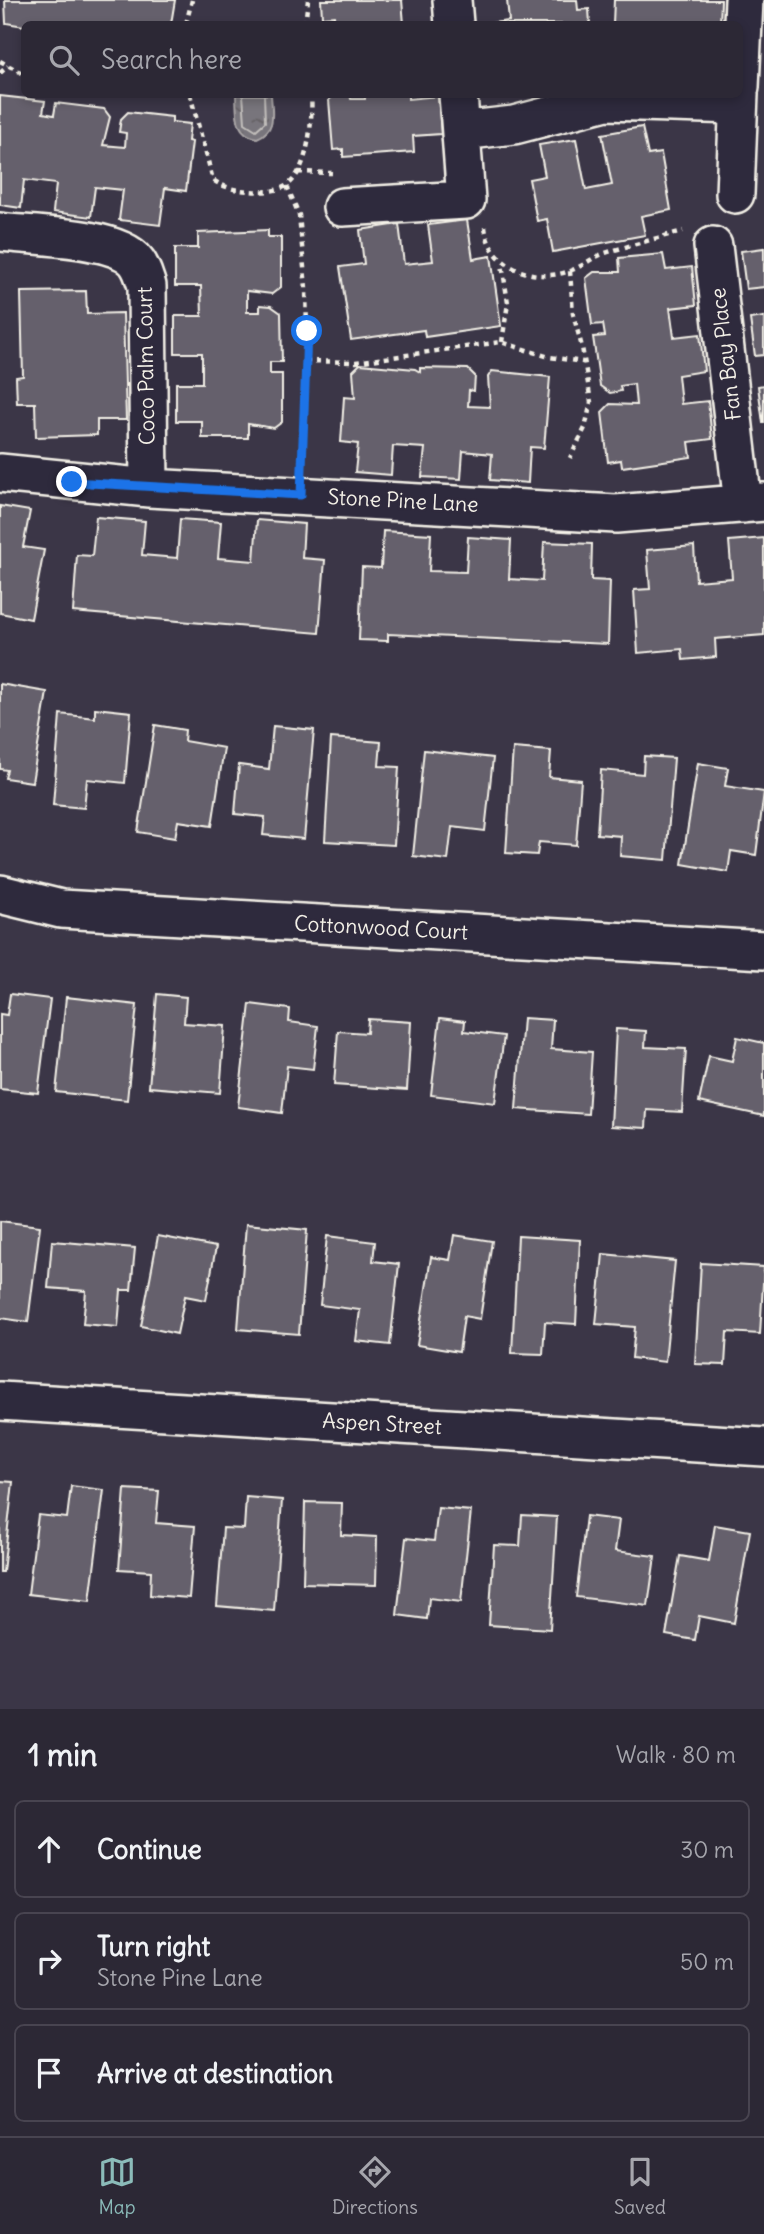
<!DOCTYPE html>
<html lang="en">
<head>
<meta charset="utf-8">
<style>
  :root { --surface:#2c2835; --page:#383441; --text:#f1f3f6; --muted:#a6a6ad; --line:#484450; --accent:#8bbbb9 }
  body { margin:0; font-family:Delius,sans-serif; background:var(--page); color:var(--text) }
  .stop { position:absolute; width:21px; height:21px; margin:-16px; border:5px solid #1a73e8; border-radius:50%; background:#fff }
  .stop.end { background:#1a73e8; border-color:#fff; box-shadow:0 2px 7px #0008 }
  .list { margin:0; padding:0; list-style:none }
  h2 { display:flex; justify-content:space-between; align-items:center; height:91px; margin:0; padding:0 28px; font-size:30px }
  h2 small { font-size:23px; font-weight:400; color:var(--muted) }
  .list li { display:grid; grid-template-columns:46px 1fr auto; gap:21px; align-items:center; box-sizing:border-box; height:98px; margin:0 14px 14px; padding:0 14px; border:2px solid var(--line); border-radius:10px }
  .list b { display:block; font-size:26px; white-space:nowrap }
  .list p { margin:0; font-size:23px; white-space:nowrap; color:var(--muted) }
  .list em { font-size:23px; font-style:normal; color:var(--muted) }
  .icon { flex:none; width:38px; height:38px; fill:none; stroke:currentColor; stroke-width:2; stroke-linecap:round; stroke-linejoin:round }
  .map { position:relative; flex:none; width:764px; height:1709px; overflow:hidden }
  .search { position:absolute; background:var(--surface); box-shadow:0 4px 10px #0003; left:21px; right:21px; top:21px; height:77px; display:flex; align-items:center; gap:18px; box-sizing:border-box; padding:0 24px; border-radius:10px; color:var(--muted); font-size:26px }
  .sheet { height:427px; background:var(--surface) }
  nav { display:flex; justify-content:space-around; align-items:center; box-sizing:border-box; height:98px; border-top:2px solid var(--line); background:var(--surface); font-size:19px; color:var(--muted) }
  nav a { display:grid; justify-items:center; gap:4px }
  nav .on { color:var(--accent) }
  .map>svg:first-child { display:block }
  .water { fill:url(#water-ripples); stroke:#aaa6a7; stroke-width:2 }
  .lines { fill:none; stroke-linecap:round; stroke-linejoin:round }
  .shore { stroke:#c2bfbc; stroke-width:2 }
  .building { fill:#65616c; stroke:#f4f1e8; stroke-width:2 }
  .street-casing { stroke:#f4f1e8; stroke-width:42 }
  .path { stroke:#f4f1e8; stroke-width:4.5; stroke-dasharray:5 5; stroke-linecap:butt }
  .street { stroke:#2f2a3d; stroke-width:37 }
  .route { stroke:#1a73e8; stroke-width:9 }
  .labels { text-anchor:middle; stroke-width:5; stroke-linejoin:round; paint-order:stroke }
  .street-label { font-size:21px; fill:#f4f1e8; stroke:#2f2a3d }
</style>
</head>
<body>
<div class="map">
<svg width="764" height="1709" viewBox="0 0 764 1709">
  <defs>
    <pattern id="water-ripples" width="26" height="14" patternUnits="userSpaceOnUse" patternTransform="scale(1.75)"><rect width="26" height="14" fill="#78747b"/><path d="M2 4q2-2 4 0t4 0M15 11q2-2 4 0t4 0" fill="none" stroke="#636063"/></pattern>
  </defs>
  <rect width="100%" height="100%" fill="#3b3647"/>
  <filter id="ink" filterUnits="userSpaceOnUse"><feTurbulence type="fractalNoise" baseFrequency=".0143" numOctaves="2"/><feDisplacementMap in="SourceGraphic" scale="14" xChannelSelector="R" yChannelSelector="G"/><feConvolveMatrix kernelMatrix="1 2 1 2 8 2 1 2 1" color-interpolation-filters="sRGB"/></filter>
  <g filter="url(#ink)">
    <path class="water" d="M236,95H271C272,113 277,130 257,138C234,134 237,113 236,95Z"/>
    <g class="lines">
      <path class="shore" d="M243,94L245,123L256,130L265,122L264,94"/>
    </g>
    <path class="building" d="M5,0H175L171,24L24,26L6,23Z
      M321,0H402L404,24H335L334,16L322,17Z
      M507,0H577L578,10L589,9L590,24H483L509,21Z
      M614,0H721L720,24H613Z
      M335,94H350L351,99H365V94H408V99L438,96L441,134L413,136L414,152L343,157V149L333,150L329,100Z
      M0,96L45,101L43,113L54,115L56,103L104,109L110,117L103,145L125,147L126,133L119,132L121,119L128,112L172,117V122L190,124L188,141L192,142L186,191L165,188L160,225L119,220L123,190L95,187L91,217L53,212L56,184L24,180L21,208L0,205Z
      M642,127L648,155L661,153L671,210L641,216L645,235L553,252L547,219L537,221L529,179L545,176L539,145L576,139L586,190L612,185L602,134Z
      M467,220L473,259L491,256L501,326L425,337L424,330L351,340L340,267L364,264L360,230L399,224L404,264L433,261L428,225Z
      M268,230V237H281V287L272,294L247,291V312H260V305L271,306L281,313L282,362H270V374H282V422L274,428L248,424V438H202V421H176V383H202V353H175V316H202L201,286H175V248H198V233Z
      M764,248V287L746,289L741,251Z
      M663,254L666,270L692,267L696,305L670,308L674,337L700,334L704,371L678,375L681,404L708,401L712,439L689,442L691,457L622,467L621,460L608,462L602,412L610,404L636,405L634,384L620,386L621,391L610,393L600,386L593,337L605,336L603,324L592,325L586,278L594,272H620L619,258Z
      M86,291L87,314L123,313L126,420H97V435L36,437L35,403H17L16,377L23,376L21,292Z
      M764,317V355L755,356L750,319Z
      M360,364L415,369L420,372V368L468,369L475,376L474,391L469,390L468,406L490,407L488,377L492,371L550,377L544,448L530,447L528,483L490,480L492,454L463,451L461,479L422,477L425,448L393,446L391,475L355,472L358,444L341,442L344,397L355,398L353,371Z
      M764,385V423H763L758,386Z
      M0,506L30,511L23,547L44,550L31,619L0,613Z
      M96,517L145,521L142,555L177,558L180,519L221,522L218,558L254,561L257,520L304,524L302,558L325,560L319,633L73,612L77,555L92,556Z
      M383,531L431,534L429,571L466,572L468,537L511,540L509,579L542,581L544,542L592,544L591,580L610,581L608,644L388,634V641L359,640L362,567L381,568Z
      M764,538V635L715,639L716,657L683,660L682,649L638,653L634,590L650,589L647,550L694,546L696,581L732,578L729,541Z
      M0,684L47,692L32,782L5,778L7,770L0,769Z
      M95,708L131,712L125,783L87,779L84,808L53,805L60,714L95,718Z
      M155,725L185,730L184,741L224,748L212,826L178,821L175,838L138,832Z
      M273,726L314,730L304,839L263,835L265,817L235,814L239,765L269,769Z
      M331,738L381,742L379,766L399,767L394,845L325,841Z
      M513,748L551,751L549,777L581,780L576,845L539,842L537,855L506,853Z
      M424,750L493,758L485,831L452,827L448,860L413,856Z
      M644,756L674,758L666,860L620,856L621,836L597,834L601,770L643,774Z
      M698,763L728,768L725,786L764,792L756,855L731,851L728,872L682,864Z
      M10,994L50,999L38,1093L0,1089V1014L7,1015Z
      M157,994L186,997L184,1023L225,1026L220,1093L149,1087Z
      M66,997L137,1005L127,1100L56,1092Z
      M250,1004L290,1009L289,1022L318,1026L313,1069L287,1066L282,1113L238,1107Z
      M440,1018L465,1021L464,1031L504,1036L495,1103L431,1095Z
      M523,1018L553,1020L551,1049L592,1052L588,1114L516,1109Z
      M368,1019L411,1022L407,1090L334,1085L338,1031L367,1033Z
      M616,1029L646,1031L645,1047L686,1049L682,1112L647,1110L646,1128L611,1126Z
      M737,1037L764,1043V1116L699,1102L709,1056L732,1061Z
      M0,1221L40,1226L28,1322L0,1318Z
      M246,1224L307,1230L299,1334L238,1329Z
      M454,1235L492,1241L480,1319L464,1316L459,1352L417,1345L431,1257L450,1260Z
      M158,1236L216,1247L206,1300L185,1296L177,1334L141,1326Z
      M327,1236L375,1242L373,1261L399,1264L390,1345L356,1341L360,1310L320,1305Z
      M518,1236L580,1240L576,1324L545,1322L543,1354L512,1353Z
      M52,1241L135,1248L131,1290H121L118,1327L83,1324L86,1291L48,1288Z
      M603,1254L675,1261L665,1362L632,1358L635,1327L596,1324Z
      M701,1263L764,1267L760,1334L727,1332L725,1365L695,1364Z
      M0,1481L13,1482L3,1572H0Z
      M71,1486L104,1490L90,1601L28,1594L38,1515L67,1518Z
      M125,1489L159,1491L156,1523L195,1526L189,1598L150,1595L151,1571L119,1569Z
      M246,1497L282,1500L274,1611L217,1606L223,1528L244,1529Z
      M305,1502L342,1503L341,1535L377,1537L376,1585L303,1583Z
      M438,1508L471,1511L461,1602L429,1598L427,1619L397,1615L406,1538L434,1541Z
      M522,1515L557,1517L550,1629L489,1625L494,1545L520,1546Z
      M586,1516L619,1520L615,1551L655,1556L648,1606L576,1597Z
      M715,1525L750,1531L734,1623L699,1616L695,1640L666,1635L680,1556L709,1561Z"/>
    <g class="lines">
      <defs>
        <path id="street" d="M452,0L454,24
          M740,87L744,0
          M461,131L514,125L606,101L738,105
          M735,194L739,94
          M342,207L466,200L458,94
          M0,232C32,236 116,236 136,261C142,268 144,277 147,286L149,488
          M713,246L743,504
          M0,473L149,488L616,514L764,502
          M0,894L61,909L764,950
          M0,1401L764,1447"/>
      </defs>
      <use href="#street" class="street-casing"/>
      <path class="path" d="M186,24L192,0
        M305,24L308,0
        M0,61L24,74
        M0,73L8,66
        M190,94L213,180C225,188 235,190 249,191C260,192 276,192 286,186C309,172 313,118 311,94
        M298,172L332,173
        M287,186L299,215L306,288L307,331L302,462
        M485,227C489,267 535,285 572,270C583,266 593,257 605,253C631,245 658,238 683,231
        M570,271L573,314L582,347L591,402L585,428L570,458
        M502,342L508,303L502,264
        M305,361L356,362L501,342L549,357L583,362"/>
      <use href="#street" class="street"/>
    </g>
  </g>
  <g class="lines" filter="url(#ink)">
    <path class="route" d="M72,482L301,495L307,331"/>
  </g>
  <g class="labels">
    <g class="street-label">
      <text transform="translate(726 354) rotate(-97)" y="7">Fan Bay Place</text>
      <text transform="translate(146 366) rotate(-91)" y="7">Coco Palm Court</text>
      <text transform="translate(403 501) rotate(3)" y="7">Stone Pine Lane</text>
      <text transform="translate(381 928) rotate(3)" y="7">Cottonwood Court</text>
      <text transform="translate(382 1424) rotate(3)" y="7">Aspen Street</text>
    </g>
  </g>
</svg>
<div class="stop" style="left:307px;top:331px"></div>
<div class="stop end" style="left:72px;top:482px"></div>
<div class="search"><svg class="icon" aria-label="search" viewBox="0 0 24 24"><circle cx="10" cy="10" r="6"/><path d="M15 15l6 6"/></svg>Search here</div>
</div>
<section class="sheet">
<h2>1 min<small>Walk · 80 m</small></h2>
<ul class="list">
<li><svg class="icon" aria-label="ahead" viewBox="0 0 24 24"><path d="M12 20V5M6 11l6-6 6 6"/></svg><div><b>Continue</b></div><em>30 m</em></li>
<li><svg class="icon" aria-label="right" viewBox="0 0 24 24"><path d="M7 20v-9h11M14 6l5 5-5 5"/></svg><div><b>Turn right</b><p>Stone Pine Lane</p></div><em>50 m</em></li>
<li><svg class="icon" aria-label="arrive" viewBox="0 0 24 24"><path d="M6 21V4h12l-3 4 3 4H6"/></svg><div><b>Arrive at destination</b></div></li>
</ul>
</section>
<nav>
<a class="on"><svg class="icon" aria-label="map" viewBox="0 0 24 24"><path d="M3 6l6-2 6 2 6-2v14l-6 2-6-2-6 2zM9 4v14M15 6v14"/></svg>Map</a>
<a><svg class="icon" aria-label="directions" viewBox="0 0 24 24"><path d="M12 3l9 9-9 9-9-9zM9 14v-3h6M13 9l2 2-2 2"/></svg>Directions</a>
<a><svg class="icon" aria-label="saved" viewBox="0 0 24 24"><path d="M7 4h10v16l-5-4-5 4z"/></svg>Saved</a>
</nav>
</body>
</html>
